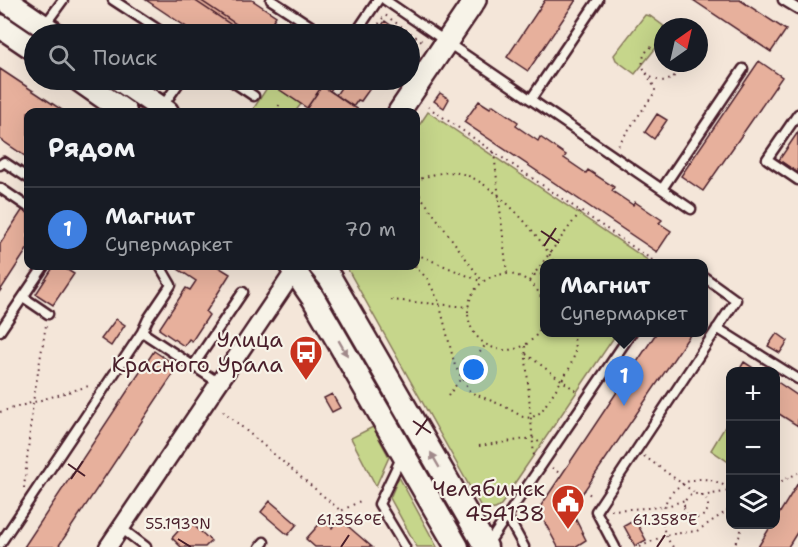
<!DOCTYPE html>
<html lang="ru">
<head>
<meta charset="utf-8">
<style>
  :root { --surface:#171b24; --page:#20242c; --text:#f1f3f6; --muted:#9ea1a6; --line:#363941; --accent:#c8321e }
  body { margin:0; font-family:"Shantell Sans",sans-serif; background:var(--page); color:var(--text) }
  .controls { position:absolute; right:18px; bottom:18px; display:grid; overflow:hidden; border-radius:12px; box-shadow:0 6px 24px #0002 }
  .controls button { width:54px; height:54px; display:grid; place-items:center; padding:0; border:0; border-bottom:2px solid var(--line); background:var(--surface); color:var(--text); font:30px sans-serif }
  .compass { position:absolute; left:654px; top:18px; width:54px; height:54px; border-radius:50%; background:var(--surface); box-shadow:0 6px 24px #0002; rotate:34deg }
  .you { position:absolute; left:474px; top:370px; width:21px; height:21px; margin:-15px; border:4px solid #fff; border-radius:50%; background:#1a73e8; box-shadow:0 0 0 9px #1a73e833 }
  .badge { display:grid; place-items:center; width:39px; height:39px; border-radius:50%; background:var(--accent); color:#fff; font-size:20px; font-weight:700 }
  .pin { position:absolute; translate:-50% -50px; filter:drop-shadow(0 2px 3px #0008) }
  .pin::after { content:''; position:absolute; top:32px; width:21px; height:18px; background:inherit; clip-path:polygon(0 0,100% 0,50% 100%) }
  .popup { position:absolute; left:540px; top:259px; width:168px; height:78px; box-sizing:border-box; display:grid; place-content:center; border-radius:12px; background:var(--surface); filter:drop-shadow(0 2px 4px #0005); font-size:20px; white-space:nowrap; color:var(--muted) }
  .popup b { font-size:22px; color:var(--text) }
  .popup::after { content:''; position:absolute; left:50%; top:100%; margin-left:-12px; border:12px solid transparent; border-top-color:var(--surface) }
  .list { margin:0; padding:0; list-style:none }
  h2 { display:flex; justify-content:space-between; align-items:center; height:78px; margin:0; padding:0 24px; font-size:26px }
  h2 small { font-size:20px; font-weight:400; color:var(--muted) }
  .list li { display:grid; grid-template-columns:39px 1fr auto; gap:18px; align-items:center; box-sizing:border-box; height:84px; padding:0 24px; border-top:2px solid var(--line) }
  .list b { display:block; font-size:22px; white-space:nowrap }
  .list p { margin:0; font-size:20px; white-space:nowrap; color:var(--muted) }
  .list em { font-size:20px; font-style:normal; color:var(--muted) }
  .icon { flex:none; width:33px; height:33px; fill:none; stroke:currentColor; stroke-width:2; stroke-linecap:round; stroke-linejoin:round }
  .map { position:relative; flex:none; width:798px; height:547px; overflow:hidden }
  .search { position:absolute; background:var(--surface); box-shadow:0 6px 24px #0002; left:24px; top:24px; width:396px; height:66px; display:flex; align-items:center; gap:15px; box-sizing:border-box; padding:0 21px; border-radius:33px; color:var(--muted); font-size:22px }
  .panel { position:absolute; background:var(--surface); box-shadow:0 6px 24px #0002; left:24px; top:108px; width:396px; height:162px; border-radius:12px }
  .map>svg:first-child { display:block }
  .green { fill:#c6d68b; stroke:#887a5b; stroke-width:1.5 }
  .building { fill:#e7b09c; stroke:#4a1f2b; stroke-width:1.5 }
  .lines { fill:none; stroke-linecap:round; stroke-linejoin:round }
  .service-casing { stroke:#4a1f2b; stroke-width:13 }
  .minor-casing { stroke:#4a1f2b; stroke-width:21 }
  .tertiary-casing { stroke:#4a1f2b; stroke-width:26 }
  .secondary-casing { stroke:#4a1f2b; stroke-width:27 }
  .path { stroke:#4a1f2b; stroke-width:2; stroke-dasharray:1.5 4.5; stroke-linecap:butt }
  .service { stroke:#f7f3e8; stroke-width:8 }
  .minor { stroke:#f7f3e8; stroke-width:16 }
  .tertiary { stroke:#f7f3e8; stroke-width:21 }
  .secondary { stroke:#f7f3e8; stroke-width:22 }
  .oneway { fill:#a0898a }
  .ticks { fill:none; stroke:#4a1f2b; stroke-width:2 }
  .labels { text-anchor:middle; stroke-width:4.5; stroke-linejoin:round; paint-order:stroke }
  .poi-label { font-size:22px; fill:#4a1f2b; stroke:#f7f3e8; text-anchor:end }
  .ticks-label { font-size:15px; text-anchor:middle; fill:#4a1f2b; stroke:#f7f3e8; stroke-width:4.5; stroke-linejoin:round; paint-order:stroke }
</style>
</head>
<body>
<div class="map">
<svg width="798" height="547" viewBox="0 0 798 547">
  <rect width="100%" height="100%" fill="#f4e6d9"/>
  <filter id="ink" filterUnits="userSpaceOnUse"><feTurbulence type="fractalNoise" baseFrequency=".0167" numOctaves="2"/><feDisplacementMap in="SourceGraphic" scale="12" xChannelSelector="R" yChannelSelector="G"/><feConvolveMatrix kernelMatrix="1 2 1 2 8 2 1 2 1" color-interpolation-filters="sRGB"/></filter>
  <g filter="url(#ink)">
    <path class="green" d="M645,15L650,16L665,27H663V39L635,74L616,60L614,55Z
      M270,83L301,104L295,112H255L252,111Z
      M428,112L652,263L544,264V332L617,333L510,490C503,503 498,517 480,505L346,266H416V130Z
      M726,425L730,428V463L711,450Z
      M373,427L389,457L376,486L351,438Z
      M399,477L437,547H417L390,498Z"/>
    <path class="building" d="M146,0H194L245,34H197Z
      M194,0H200L251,34H245Z
      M200,0H252L276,16L273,20L295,34L297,31L302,34H251Z
      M545,0H576L528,71L507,57Z
      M693,0H740L786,30L771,52Z
      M385,21L403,34H376Z
      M759,61L782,77L703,191L681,176Z
      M0,69L65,112H28V158L0,139Z
      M265,80H312L322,86L307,108Z
      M312,80H338L330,91Z
      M346,80H376L361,101L358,100L353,107L336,95Z
      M322,86L330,91L362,112H304Z
      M440,93L449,99L444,108L434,101Z
      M479,101L490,108L493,105L518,122L516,126L538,141L540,137L566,155L564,158L586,173L588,170L614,187L612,191L633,205L635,202L662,220L659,223L671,231L657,252L464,122Z
      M657,114L667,120L654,139L645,132Z
      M798,132V173L779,160Z
      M23,209L28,213V248L0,291V244Z
      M54,266H61L74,274L53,305L36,294Z
      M180,266H217L230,274L206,312L209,315L192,341L189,339L184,346L159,329L186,288L190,290L196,281L178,269Z
      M116,319L125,325L111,346L101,339Z
      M657,332H692L571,510L586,540L575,547H558L538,510Z
      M777,333L788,341L780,353L768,346Z
      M154,351L178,367L58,547H24Z
      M744,362L758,371L759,372H738Z
      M776,381L798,396V426L776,412Z
      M332,394L340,408L332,412L324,398Z
      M798,483V531L788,547H758L772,524H776V519Z
      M270,501L297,524L288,535L261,512Z
      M339,519L350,528L372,547H315L306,539L323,520L332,528Z
      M188,520L211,541L205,547H181L172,538Z
      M635,520L646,540L635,546L624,526Z"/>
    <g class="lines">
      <defs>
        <path id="service" d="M113,0L165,34
          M271,0L323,34
          M385,0L691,209
          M783,0L798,9
          M44,26L63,0
          M355,34L378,0
          M230,80L254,96
          M531,99L598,0
          M162,107L181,80
          M798,114L767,159L798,180
          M0,165L4,162L28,178
          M0,188L28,207
          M662,189L743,69
          M23,297L48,314
          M717,328L798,379
          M0,331L44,266
          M142,332L219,383
          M193,366L243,292
          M402,456L379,504L405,547
          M507,516L524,547
          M121,528L146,547
          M0,544L142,332L148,319L171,285L160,266
          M488,544L632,332
          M260,547L264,542
          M615,547L596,511L736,300L704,277"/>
        <path id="minor" d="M108,547L295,270"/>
        <path id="tertiary" d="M399,112L475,0"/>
        <path id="secondary" d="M5,0L55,34
          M0,26L34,49
          M79,80L125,112
          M120,80L167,112
          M291,266L313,298L457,547
          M320,266L330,278L486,547"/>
      </defs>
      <use href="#service" class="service-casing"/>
      <use href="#minor" class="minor-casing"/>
      <use href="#tertiary" class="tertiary-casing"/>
      <use href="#secondary" class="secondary-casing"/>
      <path class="path" d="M372,34L385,15L422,41
        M663,44C656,45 650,46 646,52C630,76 675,97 680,63
        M332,93L341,80
        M428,107L658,264
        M278,112L279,105
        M618,145L655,92V88L646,73
        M494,152L507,274
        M416,181C430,174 450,169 466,175C498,187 539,234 555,264
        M416,190L483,282
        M416,254L480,281
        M414,266L427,278L439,302L455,366L470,392L504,406L523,417L531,418L541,412L569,369L575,354L574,332
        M468 312a38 38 0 1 1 76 0a38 38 0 1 1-76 0Z
        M534,275L544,274
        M529,281L581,211
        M391,300L469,307
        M525,346L534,457
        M526,354L579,393
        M448,396L486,344
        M223,411L341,511L360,501
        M0,412L92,385
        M479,446L533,438L542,444
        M644,456L695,493
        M552,468L562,475
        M776,484L798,473
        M24,488L33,402L46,325
        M584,490L592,496
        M684 506a12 12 0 1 1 24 0a12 12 0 1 1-24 0Z
        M702,496L729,491
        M611,510L664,507L685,500
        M640,547L665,535L697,531L730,509
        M673,547C640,505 690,457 730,490
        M732,547L739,537L743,524"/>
      <use href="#service" class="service"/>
      <use href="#minor" class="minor"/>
      <use href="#tertiary" class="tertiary"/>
      <use href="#secondary" class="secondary"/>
    </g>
    <defs><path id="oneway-solid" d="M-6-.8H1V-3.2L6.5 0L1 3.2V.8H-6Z" transform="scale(1.5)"/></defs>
    <g class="oneway">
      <use href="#oneway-solid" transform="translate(343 348) rotate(60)"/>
      <use href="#oneway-solid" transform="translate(435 460) rotate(-120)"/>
    </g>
  </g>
  <path class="ticks" d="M541,231L559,243M544,246L556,228M413,421L431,433M416,435L428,418M68,464L85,476M71,479L83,461M178,539L191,547M341,547L349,535M657,547L665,535"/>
  <defs>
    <symbol id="bus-pin" viewBox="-11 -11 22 30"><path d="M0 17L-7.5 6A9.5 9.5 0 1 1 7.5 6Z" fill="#c8321e" stroke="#f7f3e8"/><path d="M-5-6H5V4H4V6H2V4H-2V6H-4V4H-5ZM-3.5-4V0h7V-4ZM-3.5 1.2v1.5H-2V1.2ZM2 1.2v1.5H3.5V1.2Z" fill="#fff"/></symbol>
    <symbol id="civic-pin" viewBox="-11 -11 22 30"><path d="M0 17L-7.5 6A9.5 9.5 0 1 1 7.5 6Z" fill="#c8321e" stroke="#f7f3e8"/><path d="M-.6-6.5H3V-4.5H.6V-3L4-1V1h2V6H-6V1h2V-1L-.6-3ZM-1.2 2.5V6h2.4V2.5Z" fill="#fff"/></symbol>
  </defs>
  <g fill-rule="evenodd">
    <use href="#bus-pin" x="287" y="333" width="38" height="52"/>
    <use href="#civic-pin" x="549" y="482" width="38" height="52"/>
  </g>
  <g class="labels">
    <g class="poi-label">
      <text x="283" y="347">Улица<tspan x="283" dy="25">Красного Урала</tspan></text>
      <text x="545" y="496">Челябинск<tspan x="545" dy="25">454138</tspan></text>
    </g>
  </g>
  <g class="ticks-label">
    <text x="349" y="525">61.356°E</text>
    <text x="665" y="525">61.358°E</text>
    <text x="178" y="529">55.193°N</text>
  </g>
</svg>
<div class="controls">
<button>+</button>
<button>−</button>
<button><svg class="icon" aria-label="layers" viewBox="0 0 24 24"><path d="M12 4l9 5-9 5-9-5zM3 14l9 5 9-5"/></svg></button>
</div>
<svg class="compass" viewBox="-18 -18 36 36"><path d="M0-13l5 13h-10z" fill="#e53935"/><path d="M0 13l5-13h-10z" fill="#9ea1a6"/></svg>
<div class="you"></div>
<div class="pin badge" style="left:624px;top:406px;background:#3f7fe0">1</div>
<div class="popup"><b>Магнит</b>Супермаркет</div>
<div class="search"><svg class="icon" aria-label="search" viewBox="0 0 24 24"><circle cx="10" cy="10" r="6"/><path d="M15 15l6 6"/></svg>Поиск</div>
<section class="panel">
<h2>Рядом<small></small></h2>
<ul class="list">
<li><span class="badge" style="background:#3f7fe0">1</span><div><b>Магнит</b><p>Супермаркет</p></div><em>70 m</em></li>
</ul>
</section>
</div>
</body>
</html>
